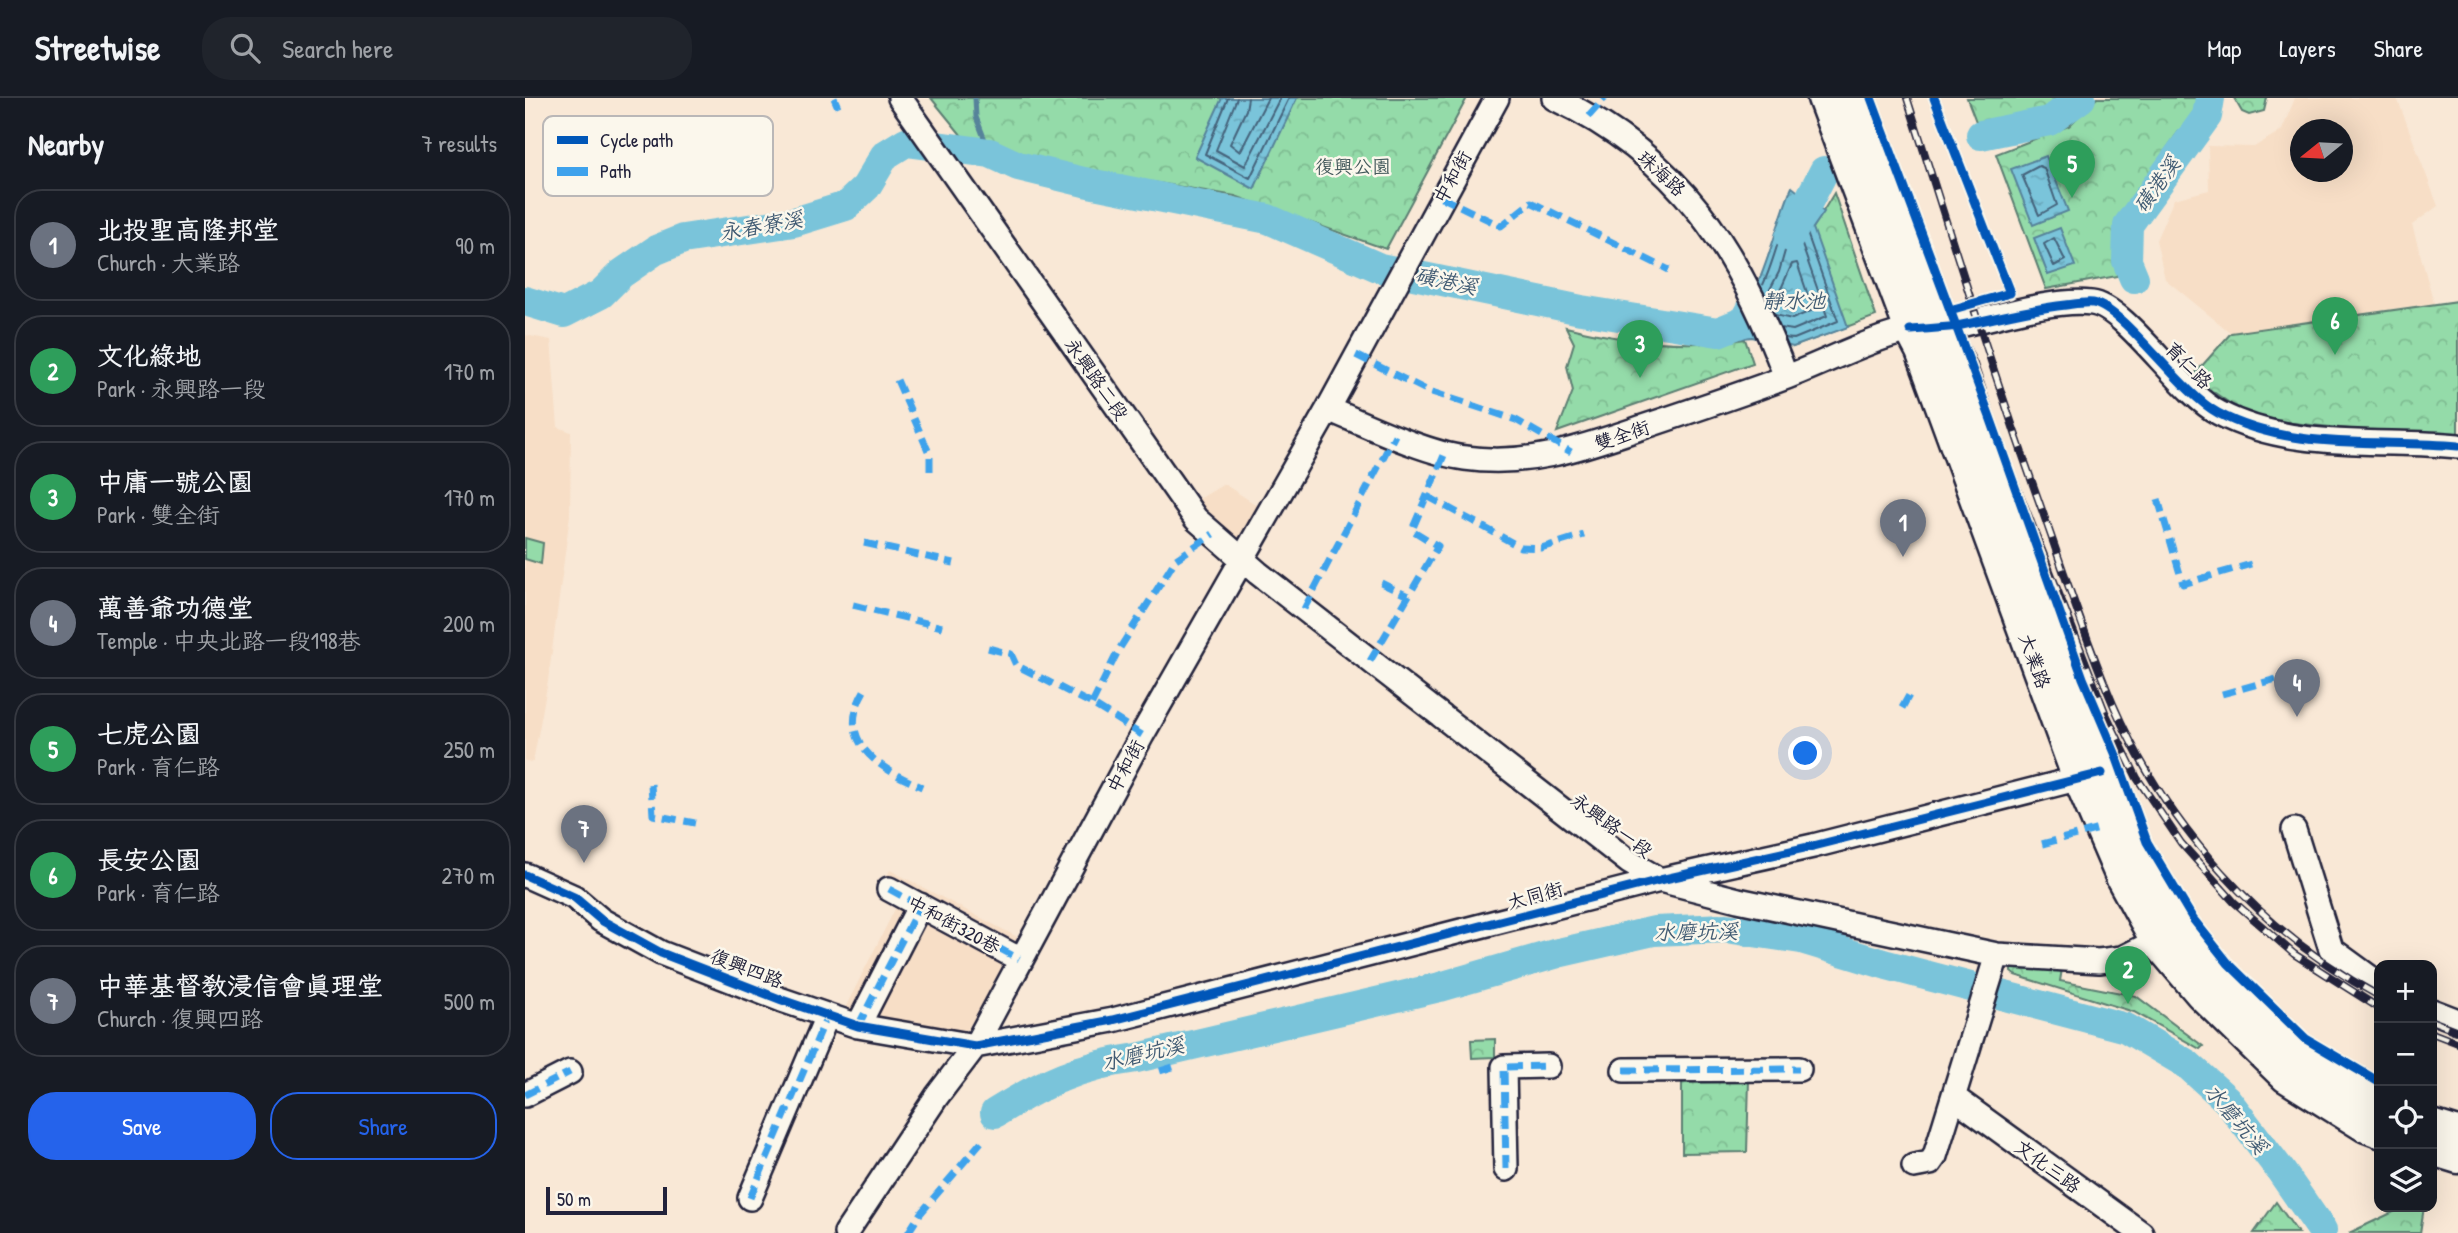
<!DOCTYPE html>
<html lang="en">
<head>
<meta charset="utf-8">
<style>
  :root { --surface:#171b24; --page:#20242c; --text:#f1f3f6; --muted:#9ea1a6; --line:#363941; --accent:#2563eb }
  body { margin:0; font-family:"Patrick Hand","LXGW WenKai TC",sans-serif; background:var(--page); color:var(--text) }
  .controls { position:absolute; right:21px; bottom:21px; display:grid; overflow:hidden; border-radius:14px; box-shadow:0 7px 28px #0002 }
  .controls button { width:63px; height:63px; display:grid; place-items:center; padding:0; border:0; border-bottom:2px solid var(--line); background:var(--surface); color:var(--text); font:35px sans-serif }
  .compass { position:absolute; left:1765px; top:21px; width:63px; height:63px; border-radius:50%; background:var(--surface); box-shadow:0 7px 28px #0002; rotate:252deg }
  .scale { position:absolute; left:21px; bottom:18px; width:121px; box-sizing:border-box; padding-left:7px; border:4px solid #22223b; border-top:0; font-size:19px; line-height:24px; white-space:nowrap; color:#22223b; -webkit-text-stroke:5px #fbf7ec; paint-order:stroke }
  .you { position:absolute; left:1281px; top:656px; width:24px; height:24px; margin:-18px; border:5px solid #fff; border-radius:50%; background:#1a73e8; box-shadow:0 0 0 10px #1a73e833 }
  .badge { display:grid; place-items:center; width:46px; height:46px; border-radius:50%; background:var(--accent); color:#fff; font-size:23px; font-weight:700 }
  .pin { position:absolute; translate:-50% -58px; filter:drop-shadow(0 2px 4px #0008) }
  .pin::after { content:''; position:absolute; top:37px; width:24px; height:21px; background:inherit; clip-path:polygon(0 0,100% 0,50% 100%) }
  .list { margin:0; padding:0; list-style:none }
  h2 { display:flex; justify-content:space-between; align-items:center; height:91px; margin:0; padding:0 28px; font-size:30px }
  h2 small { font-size:23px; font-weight:400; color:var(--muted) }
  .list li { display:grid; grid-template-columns:46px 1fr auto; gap:21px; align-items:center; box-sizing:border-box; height:112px; margin:0 14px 14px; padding:0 14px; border:2px solid var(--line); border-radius:28px }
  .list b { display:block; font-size:26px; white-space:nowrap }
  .list p { margin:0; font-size:23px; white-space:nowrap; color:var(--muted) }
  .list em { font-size:23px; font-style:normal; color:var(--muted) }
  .actions { display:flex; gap:14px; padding:21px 28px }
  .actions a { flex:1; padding:16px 0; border:2px solid var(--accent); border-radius:28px; text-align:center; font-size:24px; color:var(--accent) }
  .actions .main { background:var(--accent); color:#fff }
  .icon { flex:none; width:38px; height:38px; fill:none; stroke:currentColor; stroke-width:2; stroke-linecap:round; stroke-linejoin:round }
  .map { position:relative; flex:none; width:1933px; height:1135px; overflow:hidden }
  header { display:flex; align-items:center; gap:42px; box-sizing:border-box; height:98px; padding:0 35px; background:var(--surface); border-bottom:2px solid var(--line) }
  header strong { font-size:33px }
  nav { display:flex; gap:38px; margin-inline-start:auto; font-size:24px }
  .search { width:490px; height:63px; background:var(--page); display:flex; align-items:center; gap:18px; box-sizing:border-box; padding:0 24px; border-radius:28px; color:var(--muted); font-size:26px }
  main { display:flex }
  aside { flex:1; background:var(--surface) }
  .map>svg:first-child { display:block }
  .built { fill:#f7dec6; fill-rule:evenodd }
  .grass { fill:#94dba9; stroke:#5b7e72; stroke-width:2 }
  .forest { fill:url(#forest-crowns); stroke:#5b7e72; stroke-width:2 }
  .water { fill:url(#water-ripples); stroke:#57839a; stroke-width:2 }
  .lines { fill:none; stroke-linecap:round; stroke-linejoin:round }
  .shore { stroke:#45637b; stroke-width:2 }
  .stream { stroke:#57839a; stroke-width:5 }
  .river { stroke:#7ac4da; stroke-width:30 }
  .minor-casing { stroke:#22223b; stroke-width:28 }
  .major-casing { stroke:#22223b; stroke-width:35 }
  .minor { stroke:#fbf7ec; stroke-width:23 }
  .major { stroke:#fbf7ec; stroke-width:30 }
  .rail-casing { stroke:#22223b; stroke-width:8 }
  .rail { stroke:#fbf7ec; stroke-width:5; stroke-dasharray:16; stroke-linecap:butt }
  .quiet { stroke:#3ea2ec; stroke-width:7; stroke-dasharray:14 7; stroke-linecap:butt }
  .cycleway-casing { stroke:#fbf7ec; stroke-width:13 }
  .cycleway { stroke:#0057b8; stroke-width:9 }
  .labels { text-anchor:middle; stroke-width:5; stroke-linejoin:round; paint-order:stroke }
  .park-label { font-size:19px; fill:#445a5c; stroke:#fbf7ec }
  .street-label { font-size:19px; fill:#22223b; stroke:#fbf7ec }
  .water-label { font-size:21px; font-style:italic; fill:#415b73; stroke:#fbf7ec }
  .key { fill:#fbf7ec; stroke:#bab7b7; stroke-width:2 }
  .key-label { font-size:19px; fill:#22223b }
</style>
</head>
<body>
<header>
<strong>Streetwise</strong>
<div class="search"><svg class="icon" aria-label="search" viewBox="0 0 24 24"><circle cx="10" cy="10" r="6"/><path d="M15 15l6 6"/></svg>Search here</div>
<nav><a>Map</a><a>Layers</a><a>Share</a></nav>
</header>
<main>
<aside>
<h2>Nearby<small>7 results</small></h2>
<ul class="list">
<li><span class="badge" style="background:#6b7280">1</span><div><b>北投聖高隆邦堂</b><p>Church · 大業路</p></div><em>90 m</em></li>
<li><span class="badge" style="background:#2e9e5b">2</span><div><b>文化綠地</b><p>Park · 永興路一段</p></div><em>170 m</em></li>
<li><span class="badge" style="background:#2e9e5b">3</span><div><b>中庸一號公園</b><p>Park · 雙全街</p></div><em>170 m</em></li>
<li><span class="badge" style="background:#6b7280">4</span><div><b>萬善爺功德堂</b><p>Temple · 中央北路一段198巷</p></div><em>200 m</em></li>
<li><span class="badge" style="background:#2e9e5b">5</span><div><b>七虎公園</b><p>Park · 育仁路</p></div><em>250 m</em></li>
<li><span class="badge" style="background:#2e9e5b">6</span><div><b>長安公園</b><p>Park · 育仁路</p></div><em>270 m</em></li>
<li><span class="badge" style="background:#6b7280">7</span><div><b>中華基督教浸信會真理堂</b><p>Church · 復興四路</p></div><em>500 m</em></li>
</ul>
<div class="actions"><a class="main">Save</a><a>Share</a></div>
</aside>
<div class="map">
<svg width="1933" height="1135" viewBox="0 0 1933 1135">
  <defs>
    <pattern id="forest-crowns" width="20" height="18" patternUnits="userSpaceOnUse" patternTransform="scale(1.75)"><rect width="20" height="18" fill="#94dba9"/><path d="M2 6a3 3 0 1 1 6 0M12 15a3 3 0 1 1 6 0" fill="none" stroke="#7fbc92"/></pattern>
    <pattern id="water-ripples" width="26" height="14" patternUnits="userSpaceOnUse" patternTransform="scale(1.75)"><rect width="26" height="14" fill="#7ac4da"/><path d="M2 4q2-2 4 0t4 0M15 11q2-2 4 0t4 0" fill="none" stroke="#69a8bc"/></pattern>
  </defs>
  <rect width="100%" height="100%" fill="#f9e8d6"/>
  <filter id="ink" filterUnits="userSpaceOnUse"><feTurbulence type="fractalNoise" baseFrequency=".0143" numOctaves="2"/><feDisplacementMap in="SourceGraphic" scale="14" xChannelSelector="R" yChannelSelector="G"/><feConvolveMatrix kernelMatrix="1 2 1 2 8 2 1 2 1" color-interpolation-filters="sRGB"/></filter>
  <g filter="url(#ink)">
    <path class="built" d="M1770,0H1872L1913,108L1887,127L1909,205L1706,235L1640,181L1631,142L1649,101L1684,92L1683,48L1729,49L1757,32ZM1776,32H1818V74H1776Z
      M0,237L26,242L33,329L46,334L45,417L23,583L8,664L0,663Z
      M699,386L738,411L716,448L690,427L669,404Z
      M365,772L496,841L436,942L316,918L371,809L352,797Z"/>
    <path class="grass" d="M0,440L18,445L16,466L0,461Z"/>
    <path class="forest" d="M406,0H942L861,151L710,98L450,54Z
      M1442,0H1542L1529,11L1455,34Z
      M1572,0H1681L1683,15L1654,33L1591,123L1592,178L1521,191L1471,56L1544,28Z
      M1709,0H1742L1739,13L1724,17L1717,14Z
      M1309,95L1351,218L1268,249L1288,130Z
      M1933,203V335L1844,333L1748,323L1716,313L1667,279L1706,235Z
      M1041,229C1100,244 1159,250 1220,241L1228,265L1032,334L1048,293L1042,268L1049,245Z
      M1486,865L1537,871L1535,883L1611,898L1678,948L1675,951L1609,914L1490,877L1486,874Z
      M970,941V959L947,960L946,942Z
      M1157,982H1224L1222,1054L1157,1055Z
      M1751,1104L1773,1135H1729Z
      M1879,1109H1899L1895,1135H1824Z"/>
    <path class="water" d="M697,0H772L729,91L670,59Z
      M1521,58L1543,113L1508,127L1486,71Z
      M1267,89L1299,114L1288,130L1323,229L1268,249L1227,239L1210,241L1202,221C1207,219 1214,217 1217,213C1239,187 1252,123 1267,89Z
      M1535,130L1550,168L1523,177L1509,140Z"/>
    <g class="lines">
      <path class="shore" d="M703,0L680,56L725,80L764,0
        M712,0L691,52L720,68L755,0
        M723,0L721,12L705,46L715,54L743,0
        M1514,68L1519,70L1532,107L1514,117L1497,77Z
        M1529,140L1540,162L1529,168L1519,146Z
        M1237,189C1250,162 1255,131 1268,104L1272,102L1288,115L1281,132L1313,223L1269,241L1259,240
        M1241,199L1254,174L1266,132L1271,130L1302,218L1268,232L1255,230
        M1247,211L1267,166L1272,165L1288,212L1267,221L1250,217"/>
      <path class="stream" d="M450,0L451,19L465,55"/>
      <path class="river" d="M1456,37L1524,23L1556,0
        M1265,139L1299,73
        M1609,180L1602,163L1603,127L1682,18L1685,0
        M0,203L39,215L76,196L96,176L131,152L158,141L269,124L321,108L341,89L360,57L381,44L465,55L493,68L559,84L743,121L855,170L1056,212L1193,234L1220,223L1232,201
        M470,1015C520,984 553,968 612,960L915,889L1033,855L1129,833L1201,830L1276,841L1362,867L1601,930L1662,966L1702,1002L1756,1073L1797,1132"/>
      <defs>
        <path id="minor" d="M375,0L671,421L733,475L1104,764L1135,782L1213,802L1472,857L1574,863L1597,860L1631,843
          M1029,0C1155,59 1214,153 1261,279
          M803,311C842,327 900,355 940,360C1004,369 1059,349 1118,329C1166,313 1214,297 1262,279C1296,266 1329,249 1363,238C1387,230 1411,232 1435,227C1471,219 1531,200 1567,205C1601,209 1655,295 1694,315C1766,353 1854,341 1933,348
          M1769,732L1806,851L1854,886
          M0,777L49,799L76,822L136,855L257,902L333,928L450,948L588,922L1135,782L1288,748L1567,677
          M364,791L494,861
          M1907,913L1933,923
          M333,928L395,807
          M1099,972L1274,971
          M0,997L45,974
          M1430,1000L1616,1135
          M1389,1068L1405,1065L1410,1058L1472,857
          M981,1071L979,969L1023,968
          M225,1100L302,918
          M321,1135L412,998L450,948L617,637L803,311L972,0"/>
        <path id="major" d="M1298,0L1385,232L1396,253L1548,667L1597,781L1631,843L1676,896L1761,979L1841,1029L1854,1034
          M1326,0L1571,660L1616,768L1693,882L1787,968L1854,1005
          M1907,1027L1933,1035
          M1907,1052L1933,1060"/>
      </defs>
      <use href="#minor" class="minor-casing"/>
      <use href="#major" class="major-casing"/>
      <use href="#minor" class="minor"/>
      <use href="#major" class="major"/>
      <defs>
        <path id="rail" d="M1346,0L1423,209L1449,266L1481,360L1580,614L1612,680L1656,745L1709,804L1769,856L1854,910
          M1382,0C1426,138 1468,276 1517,412C1540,477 1561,543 1588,606C1641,729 1736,834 1854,898
          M1907,923L1933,933
          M1907,935L1933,945"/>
      </defs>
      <use href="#rail" class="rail-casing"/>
      <use href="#rail" class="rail"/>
      <path class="quiet" d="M309,0L313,9
        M1064,18L1080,0
        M916,99L976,128L1006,104L1144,172
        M831,257L901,292L991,322L1046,354
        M372,282L405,357V377
        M902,398L995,449L1016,450L1059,437
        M1633,401L1658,486L1726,466
        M339,445L429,465
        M856,485L883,498
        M328,507L417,529
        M779,511L870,337
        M463,550L486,556L491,567L567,606L617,637
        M845,563L913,448L887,432L920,355
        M339,593C309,644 355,671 397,689
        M1697,596L1751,581
        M567,606L593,553L651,461L688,436
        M1377,610L1387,592
        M126,686L128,717L170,725
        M1517,746L1574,731
        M364,791L494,861
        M333,928L395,807
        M1099,972L1274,971
        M635,973L648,969
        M0,997L45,974
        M981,1071L979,969L1023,968
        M225,1100L302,918
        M383,1135L395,1116L456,1044"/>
      <defs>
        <path id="cycleway" d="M1346,0L1465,319L1558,580L1590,655L1622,744L1668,821L1703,865L1781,941L1854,984
          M1409,0L1485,195L1425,212
          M1385,232C1400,231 1417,230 1432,228C1469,221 1504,211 1541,207C1549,206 1560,204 1568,205C1599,210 1655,295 1693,315C1766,354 1855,341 1933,348
          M0,777L49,799L76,822L136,855L257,902L333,928L450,948L588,922L1135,782L1288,748L1577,675"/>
      </defs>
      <use href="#cycleway" class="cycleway-casing"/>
      <use href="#cycleway" class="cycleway"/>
    </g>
  </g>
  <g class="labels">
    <g class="park-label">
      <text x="828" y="75">復興公園</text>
    </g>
    <g class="street-label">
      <text transform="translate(1137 75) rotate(43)" y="7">珠海路</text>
      <text transform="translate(927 79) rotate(-61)" y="7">中和街</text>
      <text transform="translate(1664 267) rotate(45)" y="7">育仁路</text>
      <text transform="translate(572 281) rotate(55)" y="7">永興路二段</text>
      <text transform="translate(1097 337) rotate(-19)" y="7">雙全街</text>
      <text transform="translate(1510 563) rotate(70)" y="7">大業路</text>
      <text transform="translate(600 668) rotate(-62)" y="7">中和街</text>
      <text transform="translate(1087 727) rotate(36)" y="7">永興路一段</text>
      <text transform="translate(1010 797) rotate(-15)" y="7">大同街</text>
      <text transform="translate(429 826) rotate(28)" y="7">中和街320巷</text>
      <text transform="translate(222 870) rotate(21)" y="7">復興四路</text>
      <text transform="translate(1523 1068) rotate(36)" y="7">文化三路</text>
    </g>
    <g class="water-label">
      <text transform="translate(1632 87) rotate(-54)" y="7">磺港溪</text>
      <text transform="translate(236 128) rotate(-10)" y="7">永春寮溪</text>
      <text transform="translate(921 183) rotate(12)" y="7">磺港溪</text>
      <text x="1269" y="210">靜水池</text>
      <text transform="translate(1171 834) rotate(-1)" y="7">水磨坑溪</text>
      <text transform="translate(618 956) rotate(-13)" y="7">水磨坑溪</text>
      <text transform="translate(1711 1021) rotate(50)" y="7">水磨坑溪</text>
    </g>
  </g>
  <rect x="18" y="18" width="230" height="80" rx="10" class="key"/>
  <rect x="32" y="38" width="31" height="8" fill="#0057b8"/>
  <rect x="32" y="69" width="31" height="9" fill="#3ea2ec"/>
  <g class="key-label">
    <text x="75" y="49">Cycle path</text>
    <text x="75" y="80">Path</text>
  </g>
</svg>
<div class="controls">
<button>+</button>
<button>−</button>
<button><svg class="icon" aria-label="locate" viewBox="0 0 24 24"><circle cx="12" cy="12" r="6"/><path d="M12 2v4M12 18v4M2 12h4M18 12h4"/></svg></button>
<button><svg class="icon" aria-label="layers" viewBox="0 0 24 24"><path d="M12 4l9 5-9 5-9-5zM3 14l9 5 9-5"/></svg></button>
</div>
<svg class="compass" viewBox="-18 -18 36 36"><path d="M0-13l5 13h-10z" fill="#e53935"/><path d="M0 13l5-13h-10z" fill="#9ea1a6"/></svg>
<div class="scale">50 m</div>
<div class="you"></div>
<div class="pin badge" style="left:1378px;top:459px;background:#6b7280">1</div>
<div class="pin badge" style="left:1603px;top:906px;background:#2e9e5b">2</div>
<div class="pin badge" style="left:1115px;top:280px;background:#2e9e5b">3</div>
<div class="pin badge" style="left:1772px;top:619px;background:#6b7280">4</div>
<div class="pin badge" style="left:1547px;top:100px;background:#2e9e5b">5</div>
<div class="pin badge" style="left:1810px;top:257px;background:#2e9e5b">6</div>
<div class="pin badge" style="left:59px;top:765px;background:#6b7280">7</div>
</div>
</main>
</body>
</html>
